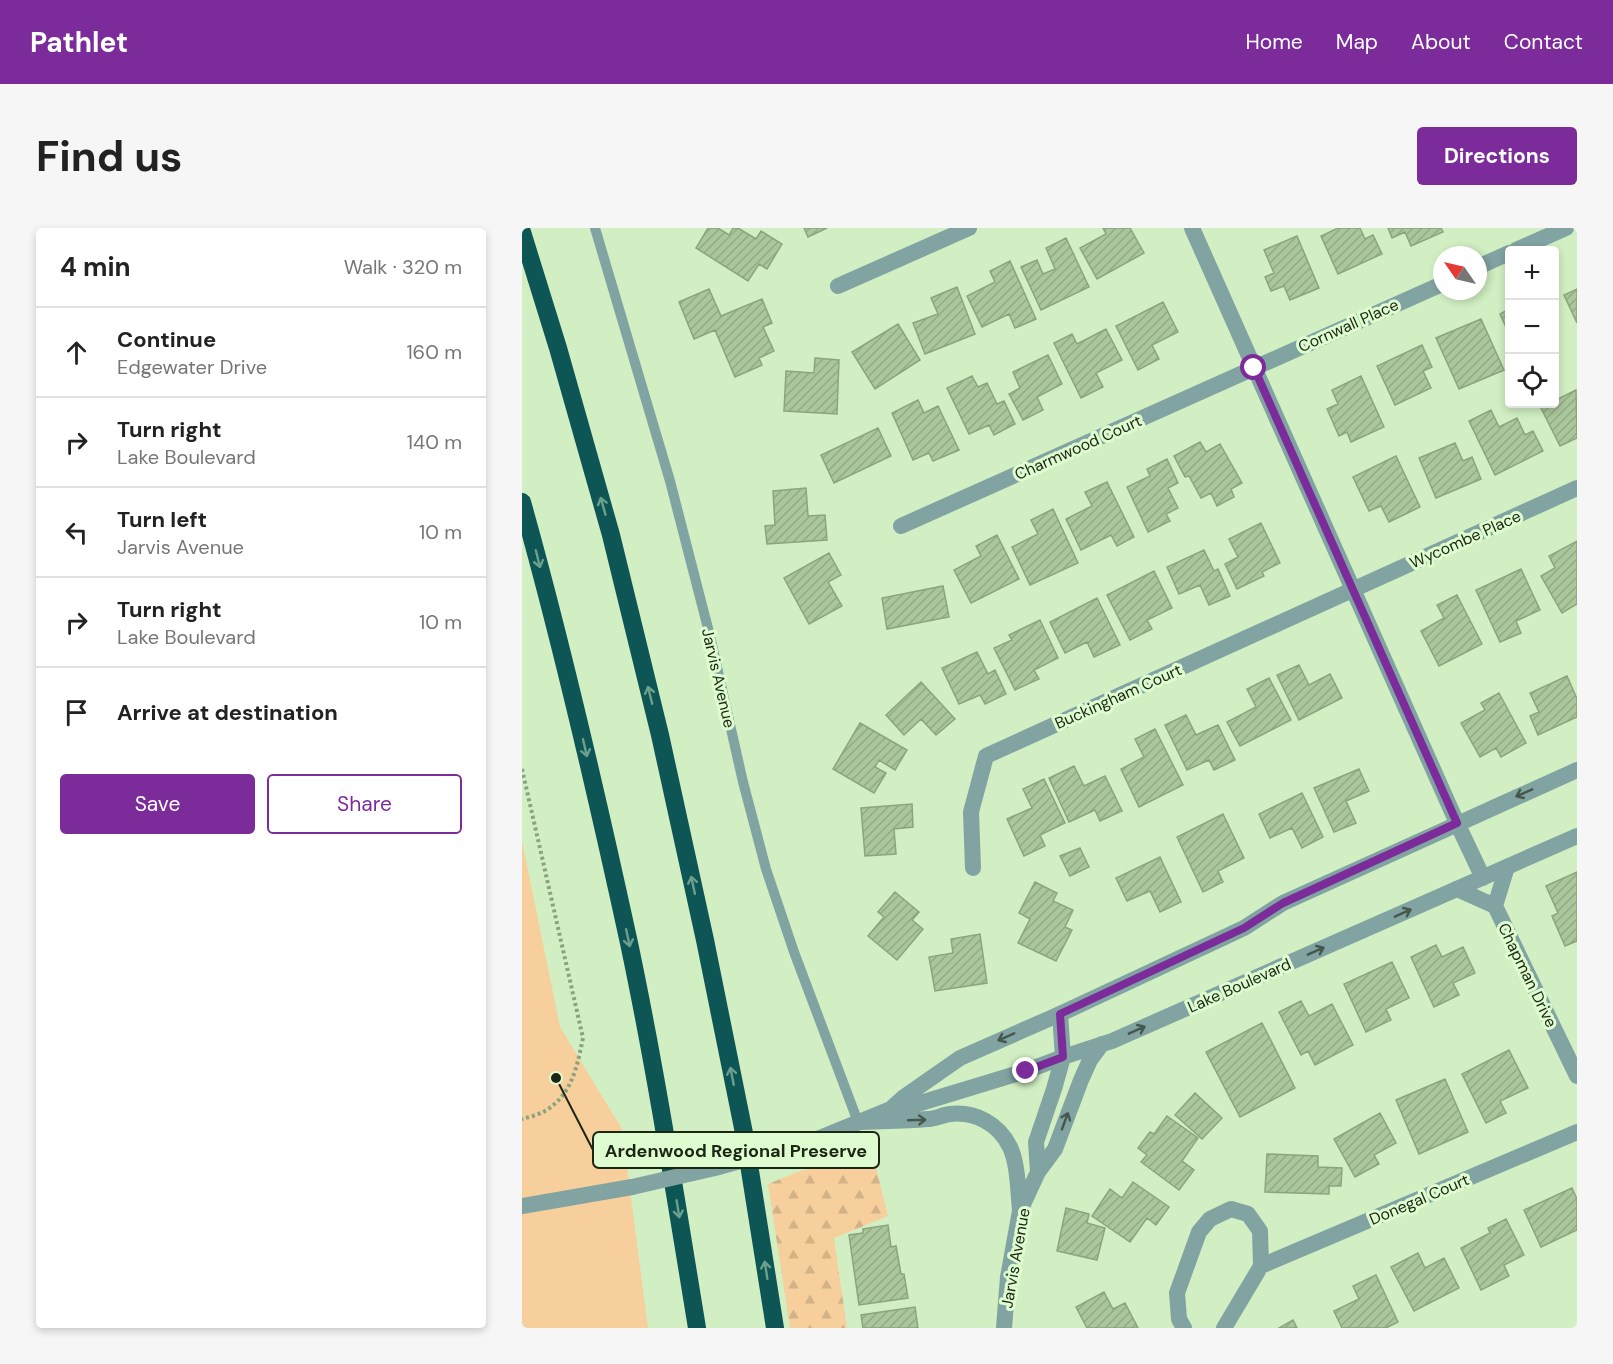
<!DOCTYPE html>
<html lang="en">
<head>
<meta charset="utf-8">
<style>
  :root { --surface:#fff; --page:#f6f6f6; --text:#222; --muted:#767676; --line:#e0e0e0; --accent:#7c2b9b }
  body { margin:0; font-family:"DM Sans",sans-serif; background:var(--page); color:var(--text) }
  .controls { position:absolute; right:18px; top:18px; display:grid; overflow:hidden; border-radius:6px; box-shadow:0 3px 9px #0003 }
  .controls button { width:54px; height:54px; display:grid; place-items:center; padding:0; border:0; border-bottom:2px solid var(--line); background:var(--surface); color:var(--text); font:30px sans-serif }
  .compass { position:absolute; left:911px; top:18px; width:54px; height:54px; border-radius:50%; background:var(--surface); box-shadow:0 3px 9px #0003; rotate:304deg }
  .stop { position:absolute; width:18px; height:18px; margin:-14px; border:4px solid #7c2b9b; border-radius:50%; background:#fff }
  .stop.end { background:#7c2b9b; border-color:#fff; box-shadow:0 2px 6px #0008 }
  .list { margin:0; padding:0; list-style:none }
  h2 { display:flex; justify-content:space-between; align-items:center; height:78px; margin:0; padding:0 24px; font-size:26px }
  h2 small { font-size:20px; font-weight:400; color:var(--muted) }
  .list li { display:grid; grid-template-columns:39px 1fr auto; gap:18px; align-items:center; box-sizing:border-box; height:90px; padding:0 24px; border-top:2px solid var(--line) }
  .list b { display:block; font-size:22px; white-space:nowrap }
  .list p { margin:0; font-size:20px; white-space:nowrap; color:var(--muted) }
  .list em { font-size:20px; font-style:normal; color:var(--muted) }
  .actions { display:flex; gap:12px; padding:18px 24px }
  .actions a { flex:1; padding:14px 0; border:2px solid var(--accent); border-radius:6px; text-align:center; font-size:21px; color:var(--accent) }
  .actions .main { background:var(--accent); color:#fff }
  .icon { flex:none; width:33px; height:33px; fill:none; stroke:currentColor; stroke-width:2; stroke-linecap:round; stroke-linejoin:round }
  .map { position:relative; flex:none; width:1055px; height:1100px; overflow:hidden; border-radius:6px }
  header { display:flex; align-items:center; gap:36px; box-sizing:border-box; height:84px; padding:0 30px; background:var(--accent); color:#fff }
  header strong { font-size:28px }
  nav { display:flex; gap:33px; margin-inline-start:auto; font-size:21px }
  .intro { display:flex; align-items:center; justify-content:space-between; box-sizing:border-box; height:144px; padding:0 36px }
  h1 { margin:0; font-size:42px }
  .button { padding:15px 27px; border-radius:6px; background:var(--accent); color:#fff; font-size:21px; font-weight:700 }
  main { display:flex; gap:36px; padding:0 36px }
  aside { flex:1; background:var(--surface); border-radius:6px; box-shadow:0 3px 9px #0003 }
  .map>svg:first-child { display:block }
  .forest { fill:url(#forest-firs) }
  .park { fill:#f6cf9c }
  .building { fill:url(#building-hatch); stroke:#8aa57c; stroke-width:1.5 }
  .lines { fill:none; stroke-linecap:round; stroke-linejoin:round }
  .path { stroke:#8ba280; stroke-width:4; stroke-dasharray:3 3; stroke-linecap:butt }
  .service { stroke:#81a3a2; stroke-width:10 }
  .minor { stroke:#81a3a2; stroke-width:16 }
  .tertiary { stroke:#81a3a2; stroke-width:16 }
  .motorway { stroke:#0e5555; stroke-width:18 }
  .minor-bridge { stroke:#81a3a2; stroke-width:16 }
  .oneway { stroke:#6ca08c }
  .oneway2 { stroke:#44584d }
  .route { stroke:#7c2b9b; stroke-width:8 }
  .labels { text-anchor:middle; stroke-width:6; stroke-linejoin:round; paint-order:stroke }
  .street-label { font-size:16px; fill:#1b2615; stroke:#defccf }
  .leader { fill:none; stroke:#1b2615; stroke-width:2 }
  .callout-dot { fill:#1b2615; stroke:#defccf; stroke-width:2 }
  .callout { fill:#defccf; stroke:#1b2615; stroke-width:2 }
  .callout-label { font-size:18px; text-anchor:middle; font-weight:bold; fill:#1b2615 }
</style>
</head>
<body>
<header>
<strong>Pathlet</strong>
<nav><a>Home</a><a>Map</a><a>About</a><a>Contact</a></nav>
</header>
<div class="intro"><h1>Find us</h1><a class="button">Directions</a></div>
<main>
<aside>
<h2>4 min<small>Walk · 320 m</small></h2>
<ul class="list">
<li><svg class="icon" aria-label="ahead" viewBox="0 0 24 24"><path d="M12 20V5M6 11l6-6 6 6"/></svg><div><b>Continue</b><p>Edgewater Drive</p></div><em>160 m</em></li>
<li><svg class="icon" aria-label="right" viewBox="0 0 24 24"><path d="M7 20v-9h11M14 6l5 5-5 5"/></svg><div><b>Turn right</b><p>Lake Boulevard</p></div><em>140 m</em></li>
<li><svg class="icon" aria-label="left" viewBox="0 0 24 24"><path d="M17 20v-9H6M10 6l-5 5 5 5"/></svg><div><b>Turn left</b><p>Jarvis Avenue</p></div><em>10 m</em></li>
<li><svg class="icon" aria-label="right" viewBox="0 0 24 24"><path d="M7 20v-9h11M14 6l5 5-5 5"/></svg><div><b>Turn right</b><p>Lake Boulevard</p></div><em>10 m</em></li>
<li><svg class="icon" aria-label="arrive" viewBox="0 0 24 24"><path d="M6 21V4h12l-3 4 3 4H6"/></svg><div><b>Arrive at destination</b></div></li>
</ul>
<div class="actions"><a class="main">Save</a><a>Share</a></div>
</aside>
<div class="map">
<svg width="1055" height="1100" viewBox="0 0 1055 1100">
  <defs>
    <pattern id="forest-firs" width="22" height="20" patternUnits="userSpaceOnUse" patternTransform="scale(1.5)"><rect width="22" height="20" fill="#f6cf9c"/><path d="M5 1l3.5 6h-7zM16 11l3.5 6h-7z" fill="#d2b286"/></pattern>
    <pattern id="building-hatch" width="6" height="6" patternUnits="userSpaceOnUse" patternTransform="scale(1.5)"><rect width="6" height="6" fill="#aac69b"/><path d="M-1 1l2-2M0 6l6-6M5 7l2-2" fill="none" stroke="#92aa85"/></pattern>
  </defs>
  <rect width="100%" height="100%" fill="#d1efc2"/>
  <path class="forest" d="M352,932L366,988L312,1010L325,1100H268L246,956L281,942Z"/>
  <path class="park" d="M0,613L38,799L100,901L126,1100H0Z"/>
  <path class="building" d="M186,0H196L207,7L211,0H216L234,11L239,3L260,16L245,41L237,36L226,53L174,20Z
    M282,0H305L286,9Z
    M581,0H608L622,25L575,51L558,20L584,6Z
    M816,0H838L843,11L851,7L860,26L816,46L799,8Z
    M866,0H919L921,4L889,18L883,4L870,10Z
    M775,8L797,60L768,72L762,58L749,63L743,49L752,45L742,22Z
    M544,10L567,59L519,82L499,39L515,32L521,46L533,41L524,20Z
    M488,33L514,91L493,100L487,86L460,99L445,68L473,54L468,43Z
    M435,59L453,106L403,126L391,95L416,86L409,70Z
    M187,61L199,88L240,71L250,95L241,99L252,123L237,130L240,137L213,149L193,102L172,111L157,74Z
    M1055,61V95L1042,67Z
    M641,74L656,104L630,117L637,131L616,142L594,98Z
    M987,81V106L978,86Z
    M959,91L982,142L937,161L914,110Z
    M376,96L398,132L353,161L330,124Z
    M584,101L600,132L574,145L581,159L559,170L532,115L550,106L555,116Z
    M900,117L910,139L901,143L909,160L873,177L855,138Z
    M526,127L540,156L515,169L521,182L501,192L487,166L498,160L491,144Z
    M293,130L317,132L315,186L262,183L264,143L292,145Z
    M450,148L456,159L465,155L475,176L482,173L493,196L472,207L467,197L447,206L425,160Z
    M839,148L862,199L829,214L825,204L817,208L805,181L816,176L810,162Z
    M1054,162L1055,210L1038,218L1019,180L1027,176H1032V173Z
    M396,172L402,185L416,178L437,222L411,233L407,225L391,232L370,185Z
    M969,182L977,199L995,190L1003,207L1011,203L1021,223L973,247L947,193Z
    M356,200L369,228L312,255L299,227Z
    M678,214L684,224L698,216L720,255L709,261L712,269L695,278L689,265L679,270L667,248L663,249L652,228Z
    M933,215L941,233L950,229L959,251L914,270L897,230Z
    M874,228L898,279L867,294L859,278L847,283L831,249Z
    M645,231L656,255L646,260L656,280L644,286L648,293L626,304L605,259L628,248L625,241Z
    M585,254L612,309L595,318L589,307L559,322L544,291L570,278L563,264Z
    M284,260L286,288L303,287L305,312L245,316L243,298L253,297L251,263Z
    M531,281L556,335L508,357L490,319L516,306L509,292Z
    M739,295L758,335L740,344L742,348L715,361L703,336L716,329L707,311Z
    M475,307L497,351L449,375L432,342L459,328L454,318Z
    M1055,313V376L1040,385L1019,348L1033,340L1027,328Z
    M682,322L692,343L696,341L708,368L687,377L678,357L657,366L645,339Z
    M307,325L319,347L306,354L320,378L287,396L262,350Z
    M999,341L1018,382L994,393L999,405L978,414L954,362Z
    M632,343L650,380L625,392L630,401L608,412L585,367Z
    M421,358L427,389L365,401L360,370Z
    M935,367L960,416L917,438L899,403L922,390L915,377Z
    M575,370L598,417L572,429L565,414L543,425L528,394Z
    M518,392L536,430L512,442L517,451L493,462L472,420L490,412L487,407Z
    M455,424L466,446L473,442L484,466L463,476L458,467L437,476L420,440Z
    M777,437L787,457L808,446L820,470L777,492L755,447Z
    M1045,448L1055,471V489L1016,507L1008,488L1017,484L1008,465Z
    M747,450L769,492L718,518L705,494L734,479L725,461Z
    M399,454L433,491L414,507L399,491L382,507L364,487Z
    M977,465L1004,515L979,529L974,520L958,529L939,495L963,482L959,475Z
    M664,487L674,507L696,497L713,532L692,542L687,532L665,542L643,497Z
    M338,495L385,522L373,542L357,532L353,539L364,545L352,565L311,541Z
    M633,501L661,557L617,579L599,541L622,529L613,511Z
    M552,538L562,558L583,548L600,583L578,593L573,582L547,594L527,550Z
    M837,541L847,563L824,573L834,595L812,604L792,560Z
    M522,551L543,595L518,607L523,618L502,628L485,591L510,580L501,561Z
    M780,565L801,609L780,620L770,600L748,610L737,586Z
    M390,576L391,599L372,601L374,626L343,628L339,580Z
    M701,586L722,630L696,643L701,654L681,664L655,609Z
    M558,620L567,639L548,648L538,628Z
    M638,629L659,674L638,684L628,663L605,673L594,650Z
    M1055,644V713L1043,718L1030,688L1036,685L1024,658Z
    M513,654L535,665L531,673L551,682L543,699L550,702L534,733L496,715L508,691L497,685Z
    M373,664L397,684L390,692L401,701L375,732L346,708L362,689L356,684Z
    M458,706L465,755L413,763L407,729L431,725L429,711Z
    M914,717L920,729L941,719L953,745L931,755L937,767L912,779L889,729Z
    M870,734L887,770L864,781L869,792L844,804L822,756Z
    M779,773L787,788L810,776L831,817L793,837L786,823L779,827L757,784Z
    M740,795L773,860L718,889L684,824Z
    M987,822L1006,860L978,873L984,885L964,895L940,846Z
    M923,851L946,904L897,926L874,872Z
    M673,865L700,890L680,911L653,887Z
    M858,885L874,915L852,927L857,936L833,949L812,911Z
    M645,888L676,910L660,933L672,942L657,962L619,934L625,927L616,920L628,904L632,906Z
    M745,926L796,928V939L820,940L819,958H807V966L743,964Z
    M611,954L647,979L634,997L625,990L608,1014L570,988L588,961L600,970Z
    M1050,960L1055,971V1002L1019,1019L1002,982Z
    M544,980L567,986L565,995L583,1000L575,1032L535,1023Z
    M984,991L1002,1027L982,1037L987,1048L959,1062L939,1020L968,1005L966,1000Z
    M366,997L369,1019L374,1018L379,1046H382L386,1070L337,1077L327,1007L341,1005V1001Z
    M896,1025L903,1040L922,1030L937,1060L892,1083L869,1039Z
    M854,1047L876,1094L864,1100H820L812,1083L837,1071L831,1058Z
    M582,1064L591,1081L603,1075L616,1100H565L554,1079Z
    M393,1079L396,1100H341L339,1087Z
    M771,1092L775,1100H757Z"/>
  <g class="lines">
    <path class="path" d="M0,541L61,810C55,839 50,867 23,883C16,887 7,889 0,891"/>
    <path class="service" d="M73,0L148,253L188,408L221,554L244,641L272,724L336,894"/>
    <path class="minor" d="M994,22L1044,0
      M956,39L987,25
      M316,58L447,0
      M379,298L920,56
      M451,640L449,584L464,528L1055,260
      M935,661L973,678L1055,848
      M973,678L985,639
      M370,880L382,869L438,830L538,786
      M254,923L298,910L369,881L392,877L504,843L541,829
      M0,978L110,959
      M739,1038L1055,904
      M662,1100L657,1091L655,1065L677,1004L688,991L709,981L726,986L738,1003L739,1038L702,1100"/>
    <path class="tertiary" d="M670,0L935,595L961,650
      M541,829L590,813L1055,608
      M336,894C359,893 383,893 406,891C413,891 420,887 428,886C453,883 477,896 488,919C496,936 496,963 498,982
      M516,944L533,921L559,852L568,832L580,816
      M482,1100L486,1049L498,983L516,944L514,914L532,861L541,829L538,786L722,700L761,675L1055,542"/>
    <path class="motorway" d="M0,4L36,120L89,307L138,507L183,712L222,905L253,1100
      M0,274C41,420 75,568 107,715C134,843 154,972 175,1100"/>
    <path class="minor-bridge" d="M110,959L193,940L254,923"/>
  </g>
  <defs><path id="oneway-shaft" d="M-6 0H5M1.5-3L5.5 0L1.5 3" fill="none" stroke-width="1.6" stroke-linecap="round" stroke-linejoin="round" transform="scale(1.5)"/></defs>
  <g class="oneway">
    <use href="#oneway-shaft" transform="translate(81 278) rotate(-106)"/>
    <use href="#oneway-shaft" transform="translate(16 331) rotate(76)"/>
    <use href="#oneway-shaft" transform="translate(128 467) rotate(-104)"/>
    <use href="#oneway-shaft" transform="translate(63 520) rotate(77)"/>
    <use href="#oneway-shaft" transform="translate(171 657) rotate(-102)"/>
    <use href="#oneway-shaft" transform="translate(106 710) rotate(78)"/>
    <use href="#oneway-shaft" transform="translate(210 848) rotate(-101)"/>
    <use href="#oneway-shaft" transform="translate(156 981) rotate(81)"/>
    <use href="#oneway-shaft" transform="translate(244 1042) rotate(-99)"/>
  </g>
  <g class="oneway2">
    <use href="#oneway-shaft" transform="translate(1002 565) rotate(156)"/>
    <use href="#oneway-shaft" transform="translate(881 685) rotate(-24)"/>
    <use href="#oneway-shaft" transform="translate(794 723) rotate(-24)"/>
    <use href="#oneway-shaft" transform="translate(615 802) rotate(-24)"/>
    <use href="#oneway-shaft" transform="translate(484 809) rotate(156)"/>
    <use href="#oneway-shaft" transform="translate(395 892) rotate(-2)"/>
    <use href="#oneway-shaft" transform="translate(543 893) rotate(-70)"/>
  </g>
  <g class="lines">
    <path class="route" d="M504,843L541,829L538,786L722,700L761,675L935,595L732,140"/>
  </g>
  <g class="labels">
    <g class="street-label">
      <text transform="translate(826 97) rotate(-24)" y="6">Cornwall Place</text>
      <text transform="translate(556 219) rotate(-24)" y="6">Charmwood Court</text>
      <text transform="translate(943 311) rotate(-24)" y="6">Wycombe Place</text>
      <text transform="translate(197 450) rotate(77)" y="6">Jarvis Avenue</text>
      <text transform="translate(596 468) rotate(-24)" y="6">Buckingham Court</text>
      <text transform="translate(1006 747) rotate(64)" y="6">Chapman Drive</text>
      <text transform="translate(717 757) rotate(-24)" y="6">Lake Boulevard</text>
      <text transform="translate(897 971) rotate(-23)" y="6">Donegal Court</text>
      <text transform="translate(493 1030) rotate(-80)" y="6">Jarvis Avenue</text>
    </g>
  </g>
  <path class="leader" d="M34 850L71 922"/>
  <circle class="callout-dot" cx="34" cy="850" r="6"/>
  <rect class="callout" x="71" y="904" width="286" height="36" rx="6"/>
  <g class="callout-label">
    <text x="214" y="929">Ardenwood Regional Preserve</text>
  </g>
</svg>
<div class="controls">
<button>+</button>
<button>−</button>
<button><svg class="icon" aria-label="locate" viewBox="0 0 24 24"><circle cx="12" cy="12" r="6"/><path d="M12 2v4M12 18v4M2 12h4M18 12h4"/></svg></button>
</div>
<svg class="compass" viewBox="-18 -18 36 36"><path d="M0-13l5 13h-10z" fill="#e53935"/><path d="M0 13l5-13h-10z" fill="#767676"/></svg>
<div class="stop" style="left:732px;top:140px"></div>
<div class="stop end" style="left:504px;top:843px"></div>
</div>
</main>
</body>
</html>
